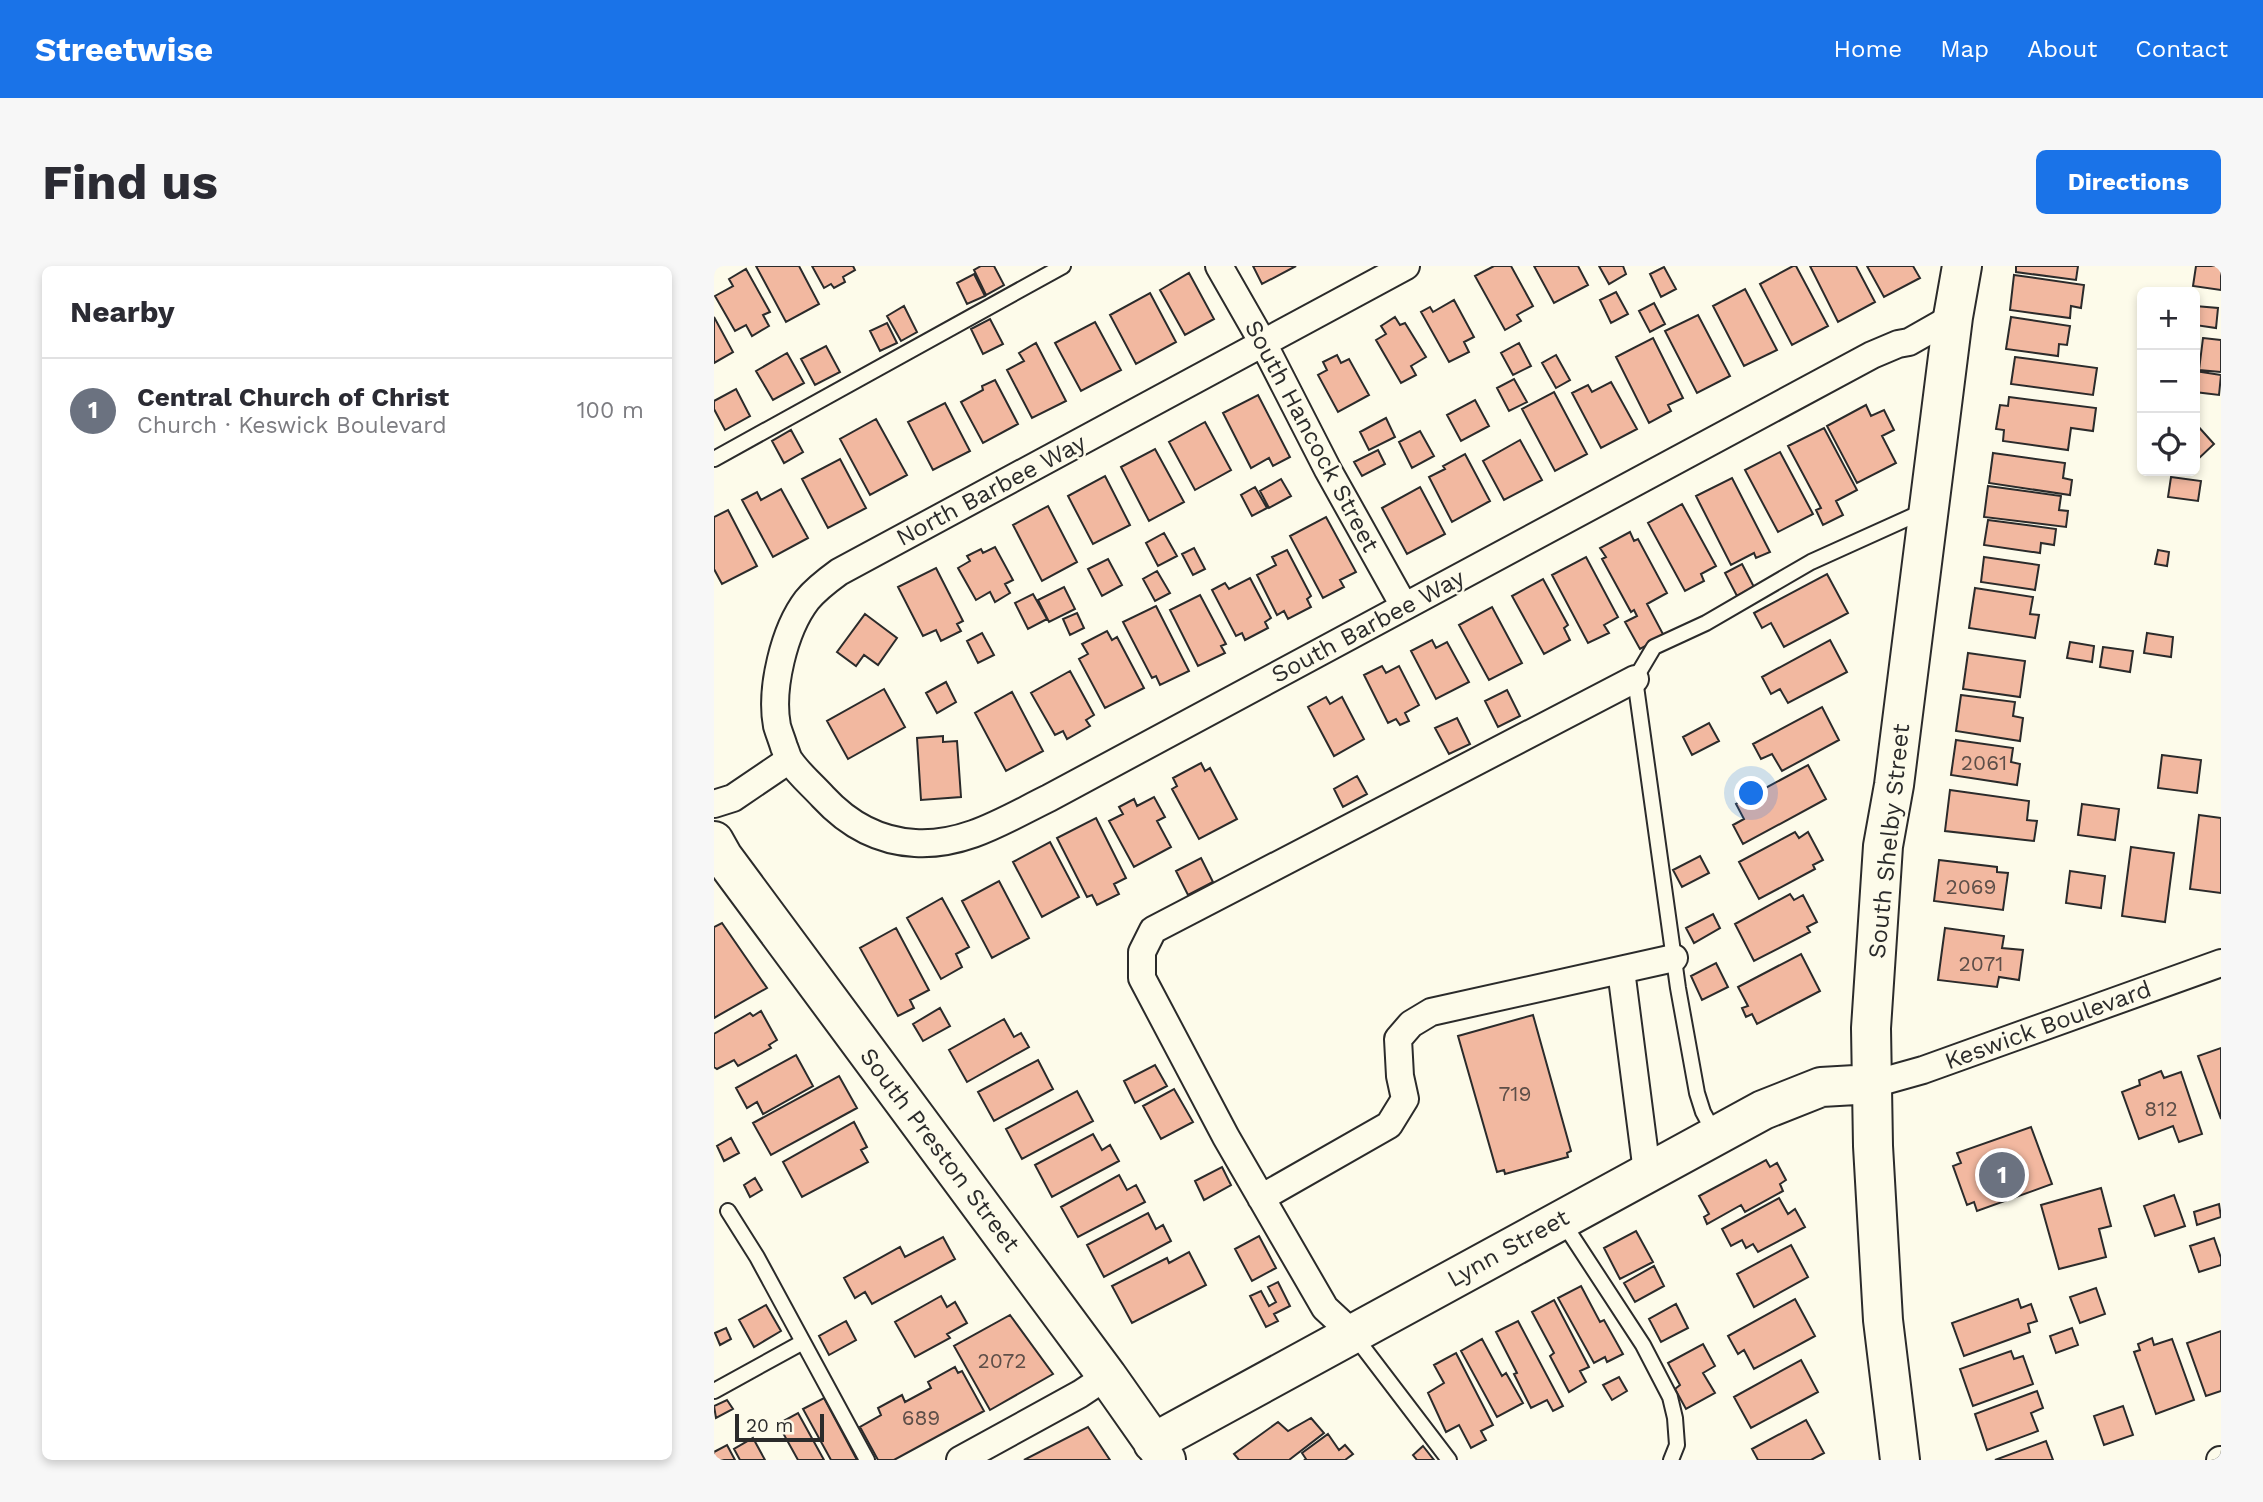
<!DOCTYPE html>
<html lang="en">
<head>
<meta charset="utf-8">
<style>
  :root { --surface:#fff; --page:#f7f7f7; --text:#2b2b33; --muted:#7c7c81; --line:#e1e1e2; --accent:#1a73e8 }
  body { margin:0; font-family:"Work Sans",sans-serif; background:var(--page); color:var(--text) }
  .controls { position:absolute; right:21px; top:21px; display:grid; overflow:hidden; border-radius:10px; box-shadow:0 4px 10px #0003 }
  .controls button { width:63px; height:63px; display:grid; place-items:center; padding:0; border:0; border-bottom:2px solid var(--line); background:var(--surface); color:var(--text); font:35px sans-serif }
  .scale { position:absolute; left:21px; bottom:18px; width:89px; box-sizing:border-box; padding-left:7px; border:4px solid #2b2b2b; border-top:0; font-size:19px; line-height:24px; white-space:nowrap; color:#2b2b2b; -webkit-text-stroke:5px #fdfbea; paint-order:stroke }
  .you { position:absolute; left:1038px; top:528px; width:24px; height:24px; margin:-18px; border:5px solid #fff; border-radius:50%; background:#1a73e8; box-shadow:0 0 0 10px #1a73e833 }
  .badge { display:grid; place-items:center; width:46px; height:46px; border-radius:50%; background:var(--accent); color:#fff; font-size:23px; font-weight:700 }
  .pin { position:absolute; translate:-50% -50%; border:4px solid #fff; box-shadow:0 2px 7px #0006 }
  .list { margin:0; padding:0; list-style:none }
  h2 { display:flex; justify-content:space-between; align-items:center; height:91px; margin:0; padding:0 28px; font-size:30px }
  h2 small { font-size:23px; font-weight:400; color:var(--muted) }
  .list li { display:grid; grid-template-columns:46px 1fr auto; gap:21px; align-items:center; box-sizing:border-box; height:105px; padding:0 28px; border-top:2px solid var(--line) }
  .list b { display:block; font-size:26px; white-space:nowrap }
  .list p { margin:0; font-size:23px; white-space:nowrap; color:var(--muted) }
  .list em { font-size:23px; font-style:normal; color:var(--muted) }
  .icon { flex:none; width:38px; height:38px; fill:none; stroke:currentColor; stroke-width:2; stroke-linecap:round; stroke-linejoin:round }
  .map { position:relative; flex:none; width:1507px; height:1194px; overflow:hidden; border-radius:10px }
  header { display:flex; align-items:center; gap:42px; box-sizing:border-box; height:98px; padding:0 35px; background:var(--accent); color:#fff }
  header strong { font-size:33px }
  nav { display:flex; gap:38px; margin-inline-start:auto; font-size:24px }
  .intro { display:flex; align-items:center; justify-content:space-between; box-sizing:border-box; height:168px; padding:0 42px }
  h1 { margin:0; font-size:49px }
  .button { padding:18px 32px; border-radius:10px; background:var(--accent); color:#fff; font-size:24px; font-weight:700 }
  main { display:flex; gap:42px; padding:0 42px }
  aside { flex:1; background:var(--surface); border-radius:10px; box-shadow:0 4px 10px #0003 }
  .map>svg:first-child { display:block }
  .building { fill:#f2b8a0; stroke:#2b2b2b; stroke-width:2 }
  .lines { fill:none; stroke-linecap:round; stroke-linejoin:round }
  .lane-casing { stroke:#2b2b2b; stroke-width:18 }
  .street-casing { stroke:#2b2b2b; stroke-width:30 }
  .secondary-casing { stroke:#2b2b2b; stroke-width:42 }
  .lane { stroke:#fdfbea; stroke-width:14 }
  .street { stroke:#fdfbea; stroke-width:26 }
  .secondary { stroke:#fdfbea; stroke-width:38 }
  .labels { text-anchor:middle; stroke-width:5; stroke-linejoin:round; paint-order:stroke }
  .number-label { font-size:21px; fill:#5d4e48 }
  .street-label { font-size:24px; fill:#2b2b2b; stroke:#fdfbea }
</style>
</head>
<body>
<header>
<strong>Streetwise</strong>
<nav><a>Home</a><a>Map</a><a>About</a><a>Contact</a></nav>
</header>
<div class="intro"><h1>Find us</h1><a class="button">Directions</a></div>
<main>
<aside>
<h2>Nearby<small></small></h2>
<ul class="list">
<li><span class="badge" style="background:#6b7280">1</span><div><b>Central Church of Christ</b><p>Church · Keswick Boulevard</p></div><em>100 m</em></li>
</ul>
</aside>
<div class="map">
<svg width="1507" height="1194" viewBox="0 0 1507 1194">
  <rect width="100%" height="100%" fill="#fdfbea"/>
  <path class="building" d="M42,0H85L105,38L72,56Z
    M98,0H139L141,4L129,11L131,16L120,22L117,18L110,22Z
    M267,0H280L290,19L272,29L260,4Z
    M539,0H582L548,18Z
    M780,0H797L819,40L803,49L807,55L791,64L761,10Z
    M820,0H864L874,19L840,37Z
    M885,0H909L912,8L895,18Z
    M1079,0H1082L1114,60L1078,79L1046,18Z
    M1096,0H1142L1161,36L1124,56Z
    M1153,0H1199L1206,12L1170,31Z
    M1302,0H1364L1362,14L1302,6Z
    M1482,0H1507V24L1479,20Z
    M950,1L962,23L947,31L936,8Z
    M32,3L56,46L49,49L55,60L38,70L32,59L21,65L1,30L19,20L15,13Z
    M475,7L500,53L471,69L446,24Z
    M260,8L271,30L253,38L243,17Z
    M1300,9L1370,19L1367,42L1357,40L1356,52L1296,44Z
    M1031,23L1063,84L1030,100L999,40Z
    M902,26L914,48L897,57L886,34Z
    M436,27L462,76L422,98L396,49Z
    M740,34L760,71L750,76L755,86L735,96L707,46L716,41L719,46Z
    M940,37L951,58L936,66L925,45Z
    M190,40L203,66L187,75L173,50Z
    M1481,40L1504,42L1502,62L1481,59Z
    M984,49L1016,110L983,127L951,65Z
    M0,51L19,86L0,97Z
    M681,51L686,59L691,57L712,91L697,100L702,109L687,117L662,74L672,68L667,60Z
    M1297,51L1356,60L1353,79L1345,78L1344,90L1292,83Z
    M276,53L289,78L269,88L257,63Z
    M381,56L407,104L367,125L341,77Z
    M173,57L183,77L166,85L156,65Z
    M939,72L969,132L954,139L957,145L935,157L902,91Z
    M1489,72L1507,74V106L1485,104Z
    M322,77L352,135L318,152L293,104L310,95L305,87Z
    M805,77L817,100L799,109L787,87Z
    M112,80L126,106L101,119L87,93Z
    M73,87L90,117L59,134L42,105Z
    M623,89L627,97L635,93L655,129L624,146L604,109L613,104L609,96Z
    M842,89L856,114L842,122L828,97Z
    M1301,91L1383,102L1379,129L1297,118Z
    M1481,105L1507,109L1505,129L1481,126Z
    M800,113L813,136L795,145L783,122Z
    M281,114L304,158L269,177L247,136L269,124L268,120Z
    M897,116L923,163L887,182L858,127L874,119L878,126Z
    M22,123L36,150L11,164L0,143V135Z
    M840,126L873,188L841,205L808,143Z
    M544,129L576,191L559,200L555,192L537,202L509,147Z
    M1295,131L1382,142L1379,165L1357,162L1354,184L1289,175L1290,164L1282,163L1286,139L1294,140Z
    M761,134L775,160L747,175L733,149Z
    M231,137L256,185L219,204L194,156Z
    M1152,139L1157,150L1170,144L1180,164L1168,170L1182,197L1143,217L1113,160Z
    M672,152L681,171L655,184L646,166Z
    M162,153L193,209L156,229L126,173Z
    M491,156L517,204L481,224L455,176Z
    M1482,158L1500,178L1481,196V159Z
    M1110,162L1143,224L1122,235L1129,249L1109,259L1102,244L1107,242L1074,180Z
    M77,164L89,186L70,197L58,175Z
    M706,165L720,190L698,202L685,176Z
    M806,174L828,214L790,234L769,195Z
    M441,183L470,236L435,255L407,201Z
    M664,184L671,198L648,210L640,196Z
    M1066,186L1099,248L1064,266L1031,204Z
    M1279,187L1351,197L1349,212L1358,214L1356,229L1275,217Z
    M751,188L776,235L738,256L715,211L731,203L729,200Z
    M126,193L152,242L114,262L88,213Z
    M391,210L416,259L379,278L354,230Z
    M1457,211L1487,215L1484,235L1454,231Z
    M1018,212L1056,286L1042,292L1040,287L1017,299L982,230Z
    M567,213L577,230L555,242L546,225Z
    M1274,220L1347,230L1345,244L1354,245L1352,261L1270,251Z
    M541,221L553,242L538,250L527,229Z
    M706,221L731,268L693,288L668,242Z
    M67,223L94,272L59,291L28,234L43,226L47,234Z
    M968,238L1002,300L987,308L990,315L971,325L934,257Z
    M334,240L363,296L328,315L299,259Z
    M14,244L43,300L8,318L0,303V251Z
    M612,251L642,306L626,314L630,321L609,332L576,270Z
    M1274,254L1342,263L1340,279L1327,277L1326,287L1270,279Z
    M916,266L920,275L924,273L953,327L933,338L950,370L926,383L911,356L923,350L920,344L917,346L888,293L892,291L886,282Z
    M450,267L463,290L444,300L432,277Z
    M281,281L299,314L291,318L296,327L281,336L276,326L262,334L244,302L256,295L253,290L267,283L269,287Z
    M480,282L491,303L479,309L468,288Z
    M573,284L597,330L593,333L597,341L574,353L570,345L563,349L543,309L562,299L558,291Z
    M1444,284L1455,286L1453,300L1441,298Z
    M872,291L904,351L890,359L895,367L874,377L838,309Z
    M1270,291L1325,299L1321,324L1267,316Z
    M394,293L408,319L388,330L374,303Z
    M1028,298L1040,321L1023,330L1011,307Z
    M222,302L249,355L243,358L247,365L227,375L222,364L209,370L184,321Z
    M443,305L456,327L441,335L429,313Z
    M1113,308L1134,347L1070,381L1057,357L1048,362L1040,347Z
    M536,312L557,352L551,356L554,362L531,374L528,367L522,370L498,324L511,317L515,323Z
    M829,313L854,359L850,362L856,374L830,388L798,330Z
    M350,321L361,343L335,356L324,334Z
    M1261,322L1319,331L1316,348L1325,349L1321,372L1255,362Z
    M319,328L333,353L314,363L301,337Z
    M486,329L512,378L507,380L511,387L484,400L456,344Z
    M442,340L475,405L446,419L442,410L438,412L409,356Z
    M778,341L808,397L775,414L745,359Z
    M363,347L370,362L356,369L349,353Z
    M151,348L183,372L164,399L150,389L142,400L123,386Z
    M393,365L398,374L403,371L430,422L391,442L365,393L374,388L368,378Z
    M268,367L280,389L264,397L253,375Z
    M1433,367L1459,371L1457,391L1430,387Z
    M718,374L722,382L733,376L755,416L722,433L697,385Z
    M1116,374L1133,406L1074,437L1066,423L1057,428L1048,411Z
    M1356,376L1380,380L1378,396L1353,392Z
    M1389,381L1419,385L1416,406L1386,401Z
    M1254,387L1311,395L1306,431L1249,423Z
    M668,400L672,407L685,400L705,439L691,447L695,455L686,459L682,453L674,457L650,409Z
    M356,405L380,449L372,454L376,460L353,473L349,465L341,469L317,427Z
    M232,416L242,436L223,447L212,427Z
    M170,423L191,461L134,493L113,455Z
    M793,424L806,450L784,461L771,435Z
    M298,426L329,485L292,505L261,447Z
    M1247,429L1301,436L1299,450L1309,452L1306,475L1242,465Z
    M612,431L616,438L628,431L650,473L620,490L594,441Z
    M1108,441L1125,474L1068,505L1058,488L1047,493L1039,478Z
    M743,452L756,478L735,488L721,462Z
    M995,457L1005,475L978,489L969,471Z
    M229,470V476L243,475L247,531L207,534L203,472Z
    M1242,474L1299,482L1297,496L1306,498L1303,519L1237,509Z
    M1448,489L1487,494L1483,527L1444,522Z
    M487,497L491,505L496,502L523,553L485,573L458,523L463,520L459,512Z
    M1094,499L1112,533L1029,578L1019,559L1030,553L1022,538Z
    M643,510L653,528L629,541L620,523Z
    M1236,524L1315,535L1313,554L1323,555L1320,575L1231,565Z
    M440,531L451,551L443,555L457,581L420,601L395,555L409,548L405,541L420,533L423,540Z
    M1368,538L1405,543L1401,574L1364,569Z
    M1485,549L1507,552V627L1476,623Z
    M382,552L412,612L400,618L405,628L383,639L378,629L373,631L343,572Z
    M1081,566L1085,572L1094,566L1109,594L1099,599L1101,603L1045,633L1025,596Z
    M336,576L365,631L328,651L299,596Z
    M1417,581L1460,587L1451,656L1408,650Z
    M986,590L995,607L968,621L959,604Z
    M487,592L499,616L474,629L462,605Z
    M1225,594L1283,601V606L1294,607L1289,644L1220,635Z
    M1356,605L1391,610L1387,642L1352,637Z
    M285,615L315,672L278,692L248,635Z
    M1076,628L1080,634L1089,629L1103,656L1093,661L1096,666L1040,695L1021,658Z
    M228,632L255,681L242,688L248,701L227,713L193,652Z
    M999,648L1006,662L980,677L972,662Z
    M8,657L53,722L0,752V661Z
    M182,662L215,724L196,734L200,742L184,750L146,682Z
    M1231,662L1290,670L1288,682L1309,684L1305,714L1285,711L1283,721L1224,714Z
    M1087,688L1106,725L1043,758L1038,748L1032,751L1028,742L1034,740L1024,721Z
    M1002,697L1014,721L988,734L977,710Z
    M226,742L236,760L209,775L199,758Z
    M47,745L63,774L55,779L57,782L24,800L20,794L3,803L0,801V768L36,747L39,750Z
    M819,749L857,885L853,887L854,891L791,908L790,904L783,906L744,770Z
    M290,753L300,771L307,767L315,781L253,816L235,784Z
    M1507,782V853L1484,790Z
    M82,789L99,820L49,848L43,836L33,842L22,822Z
    M324,794L339,823L280,855L264,826Z
    M441,799L453,820L421,837L410,815Z
    M1447,805L1450,812L1467,806L1488,868L1465,876L1459,860L1425,873L1408,826L1426,819L1425,814Z
    M125,810L143,842L57,889L39,857Z
    M460,823L479,856L447,873L429,840Z
    M363,825L379,855L308,893L292,863Z
    M140,856L153,881L147,884L154,896L88,931L69,896Z
    M1317,861L1338,918L1263,945L1260,936L1253,939L1239,900L1247,897L1243,887Z
    M379,868L388,884L396,879L405,895L338,931L321,899Z
    M17,872L25,887L10,895L3,880Z
    M1052,894L1056,901L1063,897L1072,914L1066,918L1069,925L1031,946L1027,939L993,958L990,951L995,948L985,930Z
    M508,901L517,919L490,934L481,915Z
    M405,909L413,924L422,919L431,936L364,971L347,941Z
    M41,912L48,924L36,931L30,919Z
    M1387,922L1397,960L1385,963L1392,991L1345,1003L1327,939Z
    M1460,929L1471,960L1441,970L1430,940Z
    M1065,932L1074,948L1081,943L1091,961L1044,986L1039,978L1032,982L1028,974L1017,980L1008,963Z
    M1505,938L1507,951L1483,959L1480,946Z
    M434,947L442,963L449,959L457,975L390,1011L373,979Z
    M922,965L939,996L906,1013L890,982Z
    M545,970L562,1002L538,1015L521,983Z
    M229,971L241,993L158,1038L151,1026L141,1032L130,1012L186,981L191,991Z
    M1500,972L1507,992V999L1485,1006L1476,980Z
    M1077,979L1094,1011L1040,1041L1023,1008Z
    M475,986L492,1019L418,1057L398,1020L453,992L455,997Z
    M940,1000L950,1020L921,1036L910,1017Z
    M564,1016L576,1040L560,1048L564,1055L552,1061L536,1030L547,1025L555,1040L562,1036L554,1021Z
    M867,1020L886,1056L890,1054L909,1088L893,1096L891,1091L880,1097L844,1032Z
    M1382,1022L1391,1048L1366,1057L1356,1031Z
    M227,1030L233,1041L241,1036L253,1057L233,1068L236,1072L201,1091L181,1056Z
    M1081,1033L1101,1070L1040,1103L1030,1084L1024,1088L1014,1070Z
    M1304,1033L1307,1042L1317,1038L1323,1055L1314,1058L1316,1066L1250,1090L1238,1057Z
    M840,1034L875,1101L866,1105L872,1116L855,1126L836,1090L840,1087L818,1046Z
    M962,1038L974,1062L947,1076L935,1053Z
    M52,1039L67,1065L40,1081L25,1054Z
    M296,1049L339,1108L276,1144L240,1080Z
    M132,1055L142,1074L115,1089L105,1070Z
    M804,1055L849,1140L839,1145L833,1134L817,1142L800,1108L803,1107L782,1066Z
    M12,1062L17,1073L6,1079L1,1067Z
    M1358,1062L1364,1079L1342,1087L1336,1070Z
    M1507,1065V1125L1492,1130L1473,1077Z
    M1438,1072L1440,1079L1458,1073L1480,1134L1442,1148L1420,1086L1426,1084L1424,1078Z
    M768,1073L788,1110L792,1107L809,1137L783,1151L747,1085Z
    M989,1078L1001,1100L989,1107L1001,1127L972,1143L961,1123L966,1119L954,1097Z
    M1297,1085L1300,1093L1309,1090L1319,1118L1259,1140L1246,1103Z
    M742,1087L779,1159L767,1165L772,1174L757,1182L745,1159L732,1166L714,1127L730,1117L720,1099Z
    M1087,1094L1104,1126L1037,1162L1020,1131Z
    M241,1101L244,1107L248,1105L270,1145L180,1194H164L146,1161L167,1149L164,1142L188,1129L191,1136L217,1122L214,1116Z
    M905,1111L913,1125L898,1134L889,1119Z
    M1323,1125L1329,1142L1317,1147L1324,1165L1273,1184L1261,1148Z
    M110,1132L143,1194H117L89,1143Z
    M13,1134L19,1143L2,1152L0,1140Z
    M1409,1140L1419,1169L1390,1179L1380,1150Z
    M84,1147L110,1194H84L64,1158Z
    M597,1152L610,1167L575,1194H525L520,1188L564,1156L574,1165Z
    M1092,1154L1110,1187L1097,1194H1044L1038,1183Z
    M374,1161L396,1194H310Z
    M614,1168L625,1184L631,1179L639,1188L631,1194H590L592,1193L588,1187Z
    M39,1172L51,1194H26L20,1183Z
    M1332,1175L1339,1194H1281Z
    M13,1179L21,1194H0V1186Z
    M709,1180L720,1194H703L699,1189Z"/>
  <g class="lines">
    <defs>
      <path id="lane" d="M0,193L349,0
        M1001,868L989,846L983,827L964,722L921,413L940,381L992,357L1097,296L1212,244
        M14,945L43,991L153,1194
        M848,955L929,1079L956,1131L961,1152L963,1179L957,1194
        M639,1068L735,1194
        M0,1125L89,1076"/>
      <path id="street" d="M505,0L549,77L614,204L690,340
        M692,0L125,306C114,314 102,323 93,334C70,364 56,423 63,460C65,467 68,474 70,481C72,485 73,491 76,495C85,508 98,519 109,531C133,557 164,575 201,577C251,580 292,553 335,532L1158,89L1184,78L1195,76L1239,51
        M0,538L19,532L75,494
        M907,704L933,906
        M1159,818L1209,804L1507,697
        M547,932L675,859L691,833L686,810L684,773L697,758L717,746L960,692
        M638,1067L611,1042L512,871L428,712V686L439,664L921,413
        M246,1194L366,1128L393,1110
        M1506,1194H1507"/>
      <path id="secondary" d="M0,575L9,591L393,1110L452,1194
        M439,1177L1049,844L1107,821L1159,818
        M1186,1194L1169,1054L1159,880L1157,762L1169,580L1180,519L1239,51L1248,0"/>
    </defs>
    <use href="#lane" class="lane-casing"/>
    <use href="#street" class="street-casing"/>
    <use href="#secondary" class="secondary-casing"/>
    <use href="#lane" class="lane"/>
    <use href="#street" class="street"/>
    <use href="#secondary" class="secondary"/>
  </g>
  <g class="labels">
    <g class="number-label">
      <text x="1270" y="504">2061</text>
      <text x="1257" y="628">2069</text>
      <text x="1267" y="705">2071</text>
      <text x="801" y="835">719</text>
      <text x="1447" y="850">812</text>
      <text x="288" y="1102">2072</text>
      <text x="207" y="1159">689</text>
    </g>
    <g class="street-label">
      <text transform="translate(598 170) rotate(62)" y="8">South Hancock Street</text>
      <text transform="translate(277 224) rotate(-28)" y="8">North Barbee Way</text>
      <text transform="translate(654 360) rotate(-28)" y="8">South Barbee Way</text>
      <text transform="translate(1175 575) rotate(-84)" y="8">South Shelby Street</text>
      <text transform="translate(1334 759) rotate(-20)" y="8">Keswick Boulevard</text>
      <text transform="translate(226 884) rotate(53)" y="8">South Preston Street</text>
      <text transform="translate(794 982) rotate(-29)" y="8">Lynn Street</text>
    </g>
  </g>
</svg>
<div class="controls">
<button>+</button>
<button>−</button>
<button><svg class="icon" aria-label="locate" viewBox="0 0 24 24"><circle cx="12" cy="12" r="6"/><path d="M12 2v4M12 18v4M2 12h4M18 12h4"/></svg></button>
</div>
<div class="scale">20 m</div>
<div class="you"></div>
<div class="pin badge" style="left:1288px;top:909px;background:#6b7280">1</div>
</div>
</main>
</body>
</html>
